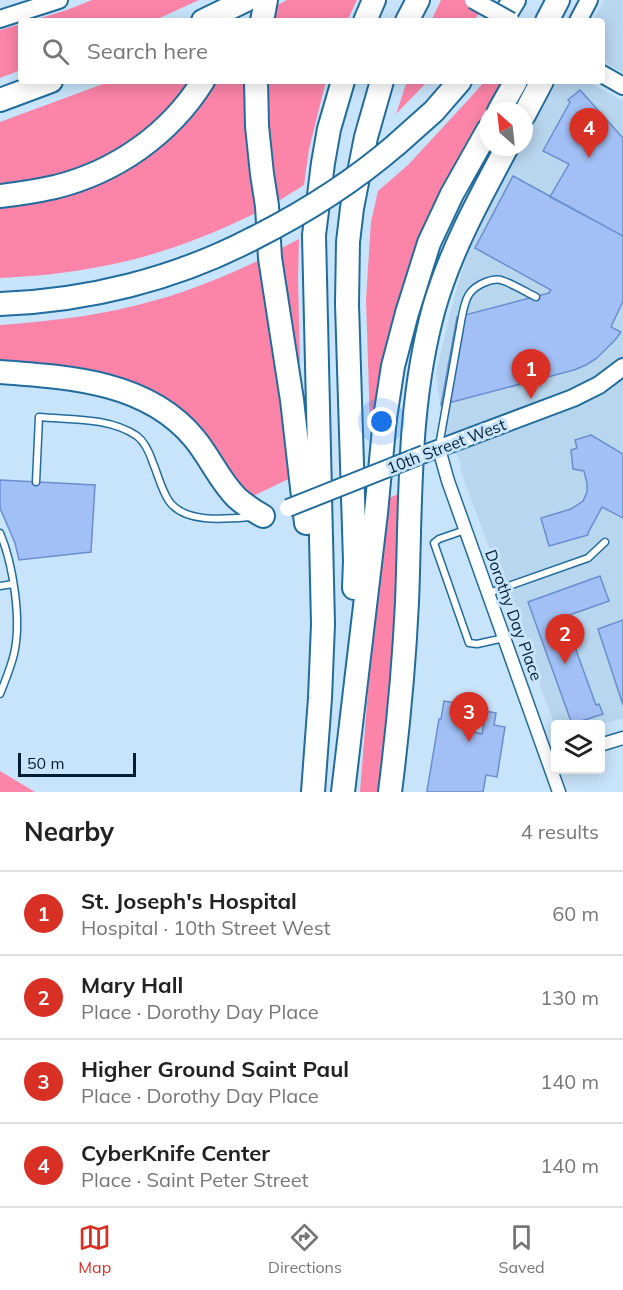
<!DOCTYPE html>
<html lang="en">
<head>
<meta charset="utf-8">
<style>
  :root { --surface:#fff; --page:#f6f6f6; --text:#222; --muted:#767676; --line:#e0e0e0; --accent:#d93025 }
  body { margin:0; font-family:Mulish,sans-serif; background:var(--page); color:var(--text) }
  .controls { position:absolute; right:18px; bottom:18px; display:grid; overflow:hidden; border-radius:6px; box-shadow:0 3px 15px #0003 }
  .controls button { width:54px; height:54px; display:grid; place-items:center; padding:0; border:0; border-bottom:2px solid var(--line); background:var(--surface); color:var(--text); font:30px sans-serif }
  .compass { position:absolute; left:479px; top:102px; width:54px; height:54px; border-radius:50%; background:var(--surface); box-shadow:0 3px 15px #0003; rotate:333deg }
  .scale { position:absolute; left:18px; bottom:15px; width:118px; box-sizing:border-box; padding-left:6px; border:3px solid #001d31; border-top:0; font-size:16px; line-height:21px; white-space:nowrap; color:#001d31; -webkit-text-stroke:4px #c8e4fa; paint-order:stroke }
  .you { position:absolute; left:382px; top:422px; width:21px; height:21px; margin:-15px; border:4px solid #fff; border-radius:50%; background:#1a73e8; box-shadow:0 0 0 9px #1a73e833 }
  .badge { display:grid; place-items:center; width:39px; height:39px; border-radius:50%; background:var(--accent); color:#fff; font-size:20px; font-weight:700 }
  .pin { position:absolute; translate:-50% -50px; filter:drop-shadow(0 2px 3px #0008) }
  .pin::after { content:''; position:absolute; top:32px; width:21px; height:18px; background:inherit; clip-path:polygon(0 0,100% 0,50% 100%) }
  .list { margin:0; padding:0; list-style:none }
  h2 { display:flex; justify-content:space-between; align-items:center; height:78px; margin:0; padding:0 24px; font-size:26px }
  h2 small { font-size:20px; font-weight:400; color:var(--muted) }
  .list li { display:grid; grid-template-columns:39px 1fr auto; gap:18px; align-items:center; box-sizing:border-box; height:84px; padding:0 24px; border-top:2px solid var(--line) }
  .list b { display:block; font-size:22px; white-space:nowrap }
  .list p { margin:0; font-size:20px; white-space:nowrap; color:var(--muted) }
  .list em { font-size:20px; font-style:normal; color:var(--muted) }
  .icon { flex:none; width:33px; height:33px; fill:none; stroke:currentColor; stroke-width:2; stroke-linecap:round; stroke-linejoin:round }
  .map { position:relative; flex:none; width:623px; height:792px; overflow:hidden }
  .search { position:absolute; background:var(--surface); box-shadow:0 3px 15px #0003; left:18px; right:18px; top:18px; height:66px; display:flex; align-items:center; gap:15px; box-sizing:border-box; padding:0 21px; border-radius:6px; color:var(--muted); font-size:22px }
  .sheet { height:414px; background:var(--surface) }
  nav { display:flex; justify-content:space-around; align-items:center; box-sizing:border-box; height:84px; border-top:2px solid var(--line); background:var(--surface); font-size:16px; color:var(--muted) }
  nav a { display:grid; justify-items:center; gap:3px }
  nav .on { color:var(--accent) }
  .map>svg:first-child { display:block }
  .built { fill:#b8d6ee }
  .green { fill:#fb84a8 }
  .building { fill:#a2c0f6; stroke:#6a8ece; stroke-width:1.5 }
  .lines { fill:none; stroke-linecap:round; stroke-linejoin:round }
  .lane-casing { stroke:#216c9c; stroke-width:9 }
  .street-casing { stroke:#216c9c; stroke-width:15 }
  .secondary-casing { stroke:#216c9c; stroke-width:20 }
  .highway-casing { stroke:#216c9c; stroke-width:26 }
  .lane { stroke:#fff; stroke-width:6 }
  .street { stroke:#fff; stroke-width:12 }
  .secondary { stroke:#fff; stroke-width:16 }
  .highway { stroke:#fff; stroke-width:22 }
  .secondary-bridge-casing { stroke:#216c9c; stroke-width:20; stroke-linecap:butt }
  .highway-bridge-casing { stroke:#216c9c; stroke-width:26; stroke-linecap:butt }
  .secondary-bridge { stroke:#fff; stroke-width:16 }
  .highway-bridge { stroke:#fff; stroke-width:22 }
  .labels { text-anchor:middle; stroke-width:6; stroke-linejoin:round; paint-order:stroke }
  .street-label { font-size:16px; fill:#001d31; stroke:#c8e4fa }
</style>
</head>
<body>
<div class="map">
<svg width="623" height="792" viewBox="0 0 623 792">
  <rect width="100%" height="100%" fill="#c8e4fa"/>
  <path class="built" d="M604,0H623V73L602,60V21H593Z
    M558,81H587L623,101V718L601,725L555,726L461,472L460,461L443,426L436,373L450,313L468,251L507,170L520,147H524V141Z"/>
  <path class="green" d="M92,0H199L153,21H31L67,10Z
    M287,0H357L347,21H266L268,10Z
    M441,0H487L474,21H431Z
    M21,24V70L0,78V30Z
    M111,81H189L176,97L180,99C144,135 103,162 55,177C38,183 18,184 0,187V122Z
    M211,81H247L260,211C217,232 173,250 127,261C86,271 43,276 0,278V202L88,181Z
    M262,81H326L309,149L304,185L272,205Z
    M407,81H428L396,114Z
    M485,81H508L488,111V118L449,190L379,424L370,423L366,299L371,222L378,191L408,165L469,99Z
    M299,239L298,279L300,362L293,363L276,251Z
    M264,258L297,475L249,498L174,412L0,365V325C53,321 105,315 156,300C193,290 229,274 264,258Z
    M398,494V601L381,792H360L383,501Z
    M0,771L35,792H0Z"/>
  <path class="building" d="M580,90L623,138V236L550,197L569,164L543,151L570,102L568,100Z
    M513,176L623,236V301L611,327L621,332L615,340L597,358L586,365L574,370L441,405L457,317L549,293L551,290L475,248Z
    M591,435L623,454V518L602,507L588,533V535L549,546L541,518L571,509L583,501L587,492V483L584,471L573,469L571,450L577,448L575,440Z
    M0,480L95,485L91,552L19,560L15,543L0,508Z
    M600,576L609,601L564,617L596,705L599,704L603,714L572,724L528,602Z
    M623,620V705L598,629Z
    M458,700L475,703L470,731L482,734L486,711L496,713L494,725L505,727L497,777L486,775L483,792H428L427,791L439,719H441L444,701L457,703Z"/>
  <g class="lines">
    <defs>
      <path id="lane" d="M439,446L462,316C464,308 465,299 470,293C476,285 491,278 501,280C511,283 526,292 536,297
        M36,482L39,417C71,420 109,417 137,436C145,442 150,454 153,463C158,475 162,491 169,501C185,524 227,519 251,517
        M465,530L439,539L434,543L469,643L477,644L504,638
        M0,533C13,564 22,620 14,654C11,667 5,681 0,694
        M0,586L13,584
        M489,593L588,558L605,542"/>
      <path id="street" d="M439,449L448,481L559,792
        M600,745L623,738"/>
      <path id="secondary" d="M0,19L59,0
        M578,21L589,0
        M602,74L623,86
        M424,454L573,398L599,385L623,367"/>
      <path id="highway" d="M203,21L246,0
        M262,21L266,0
        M365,21L374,0
        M407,21L418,0
        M501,21L514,0
        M547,21L558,0
        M256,81L257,126L262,174L267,206L270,258L292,400L306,523
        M0,100L51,81
        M499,111L516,81
        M524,115L542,81
        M397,144L434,111L460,81
        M0,196C18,194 37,191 55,187C116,172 170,134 203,81
        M0,304C87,301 175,279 252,239
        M0,372C68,377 147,381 194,438C210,457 219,480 237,498C245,505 254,511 263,516
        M354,588L355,561L347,304L348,242L352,208L366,137L382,81
        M313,792L320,698L323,624L314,235L323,163L329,129L343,81
        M343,792L376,513L385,418L393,366L407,313L429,243L452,194L488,130
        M390,792C398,729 404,666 407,602C411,502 407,406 434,308C450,252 479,199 507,147"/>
    </defs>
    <use href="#lane" class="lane-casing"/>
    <use href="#street" class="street-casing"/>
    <use href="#secondary" class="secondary-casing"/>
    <use href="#highway" class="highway-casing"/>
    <use href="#lane" class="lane"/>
    <use href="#street" class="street"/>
    <use href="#secondary" class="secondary"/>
    <use href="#highway" class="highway"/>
    <defs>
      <path id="secondary-bridge" d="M473,0L511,21
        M288,508L424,454"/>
      <path id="highway-bridge" d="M252,239C304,213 353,182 397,144"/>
    </defs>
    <use href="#secondary-bridge" class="secondary-bridge-casing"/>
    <use href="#highway-bridge" class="highway-bridge-casing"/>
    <use href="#secondary-bridge" class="secondary-bridge"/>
    <use href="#highway-bridge" class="highway-bridge"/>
  </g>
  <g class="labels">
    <g class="street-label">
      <text transform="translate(446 446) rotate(-21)" y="6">10th Street West</text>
      <text transform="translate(514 615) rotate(70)" y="6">Dorothy Day Place</text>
    </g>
  </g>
</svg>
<div class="controls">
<button><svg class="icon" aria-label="layers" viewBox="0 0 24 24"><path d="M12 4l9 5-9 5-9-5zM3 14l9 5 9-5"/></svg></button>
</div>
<svg class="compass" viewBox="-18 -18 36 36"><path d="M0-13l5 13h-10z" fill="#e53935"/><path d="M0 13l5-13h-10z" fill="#767676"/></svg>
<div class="scale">50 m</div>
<div class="you"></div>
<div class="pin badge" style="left:531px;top:399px">1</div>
<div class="pin badge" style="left:565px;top:664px">2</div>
<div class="pin badge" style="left:469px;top:742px">3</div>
<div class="pin badge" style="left:589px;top:158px">4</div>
<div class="search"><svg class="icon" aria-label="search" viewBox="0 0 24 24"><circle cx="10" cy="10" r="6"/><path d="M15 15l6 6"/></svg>Search here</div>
</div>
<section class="sheet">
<h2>Nearby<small>4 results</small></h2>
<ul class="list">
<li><span class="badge">1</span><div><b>St. Joseph's Hospital</b><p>Hospital · 10th Street West</p></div><em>60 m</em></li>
<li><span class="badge">2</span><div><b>Mary Hall</b><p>Place · Dorothy Day Place</p></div><em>130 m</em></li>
<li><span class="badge">3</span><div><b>Higher Ground Saint Paul</b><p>Place · Dorothy Day Place</p></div><em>140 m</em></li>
<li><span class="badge">4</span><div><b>CyberKnife Center</b><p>Place · Saint Peter Street</p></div><em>140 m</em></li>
</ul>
</section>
<nav>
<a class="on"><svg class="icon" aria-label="map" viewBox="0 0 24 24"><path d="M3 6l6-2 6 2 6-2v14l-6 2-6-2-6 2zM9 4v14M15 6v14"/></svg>Map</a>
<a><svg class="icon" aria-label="directions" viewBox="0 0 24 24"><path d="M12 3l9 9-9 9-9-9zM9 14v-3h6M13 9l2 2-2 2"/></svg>Directions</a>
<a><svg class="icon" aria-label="saved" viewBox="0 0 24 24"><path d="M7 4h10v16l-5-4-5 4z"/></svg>Saved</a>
</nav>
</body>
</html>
